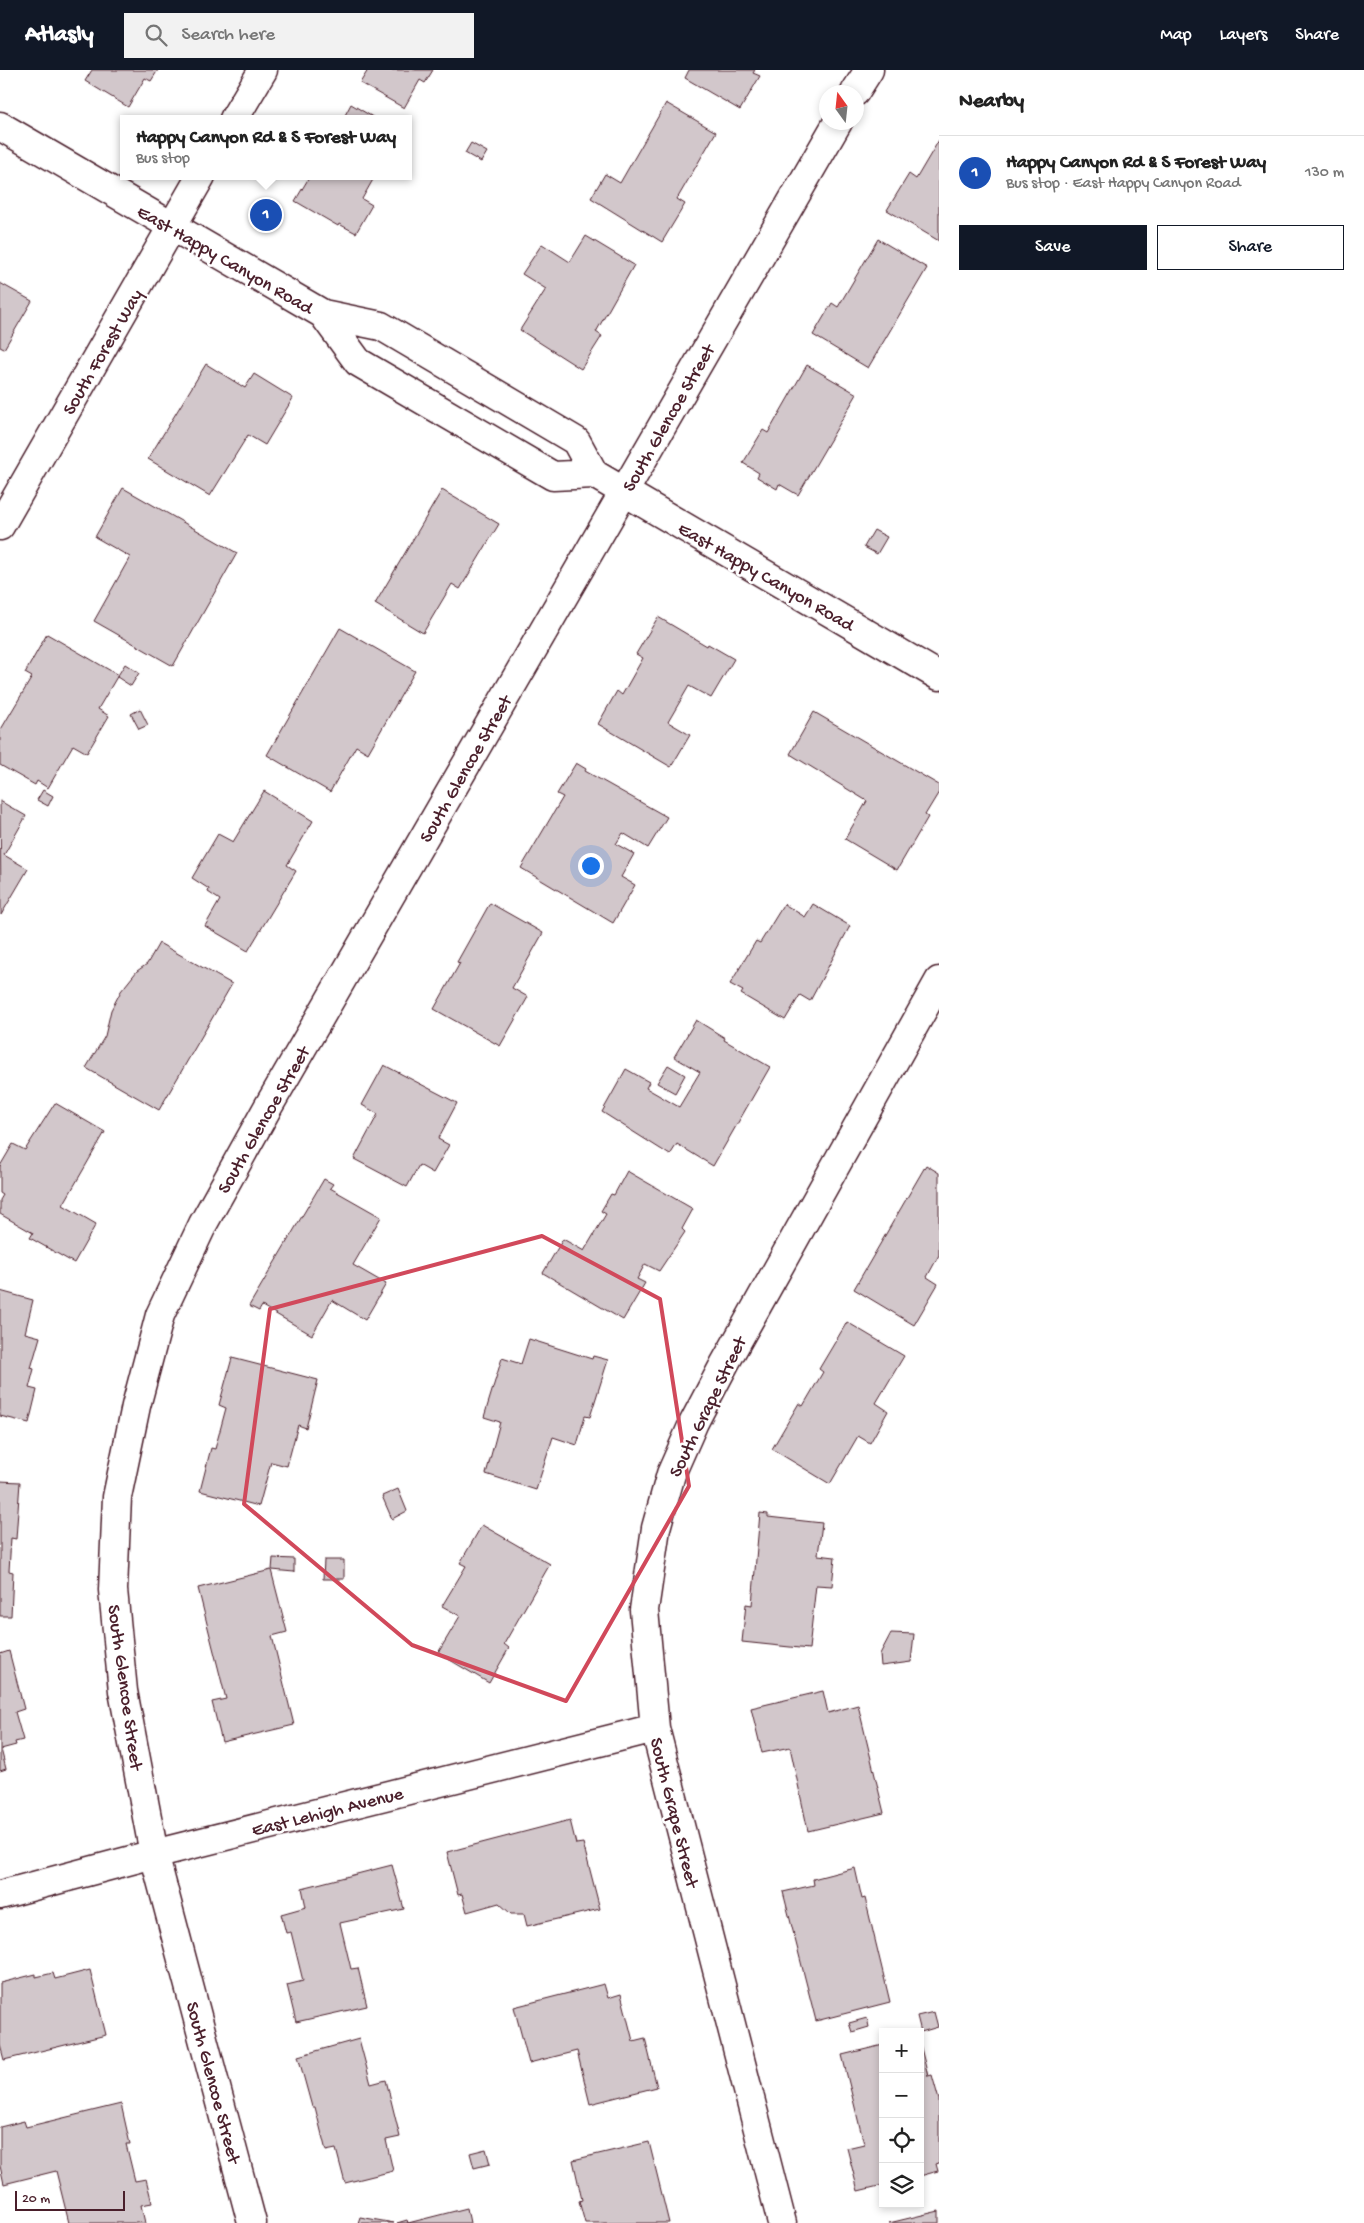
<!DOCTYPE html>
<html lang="en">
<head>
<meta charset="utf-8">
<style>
  :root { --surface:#fff; --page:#f2f2f2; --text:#222; --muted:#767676; --line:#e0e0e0; --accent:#111827 }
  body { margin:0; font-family:"Gochi Hand",sans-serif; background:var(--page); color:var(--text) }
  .controls { position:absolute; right:15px; bottom:15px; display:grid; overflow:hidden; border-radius:0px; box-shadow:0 2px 8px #0003 }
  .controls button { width:45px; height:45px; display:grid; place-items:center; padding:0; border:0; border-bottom:1px solid var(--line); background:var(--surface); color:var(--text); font:25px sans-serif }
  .compass { position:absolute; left:819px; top:15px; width:45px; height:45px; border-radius:50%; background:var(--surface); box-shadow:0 2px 8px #0003; rotate:345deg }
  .scale { position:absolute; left:15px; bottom:12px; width:110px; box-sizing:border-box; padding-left:5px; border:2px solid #4a1f2b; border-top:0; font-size:14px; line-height:18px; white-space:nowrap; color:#4a1f2b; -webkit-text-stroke:4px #fff; paint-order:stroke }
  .you { position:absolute; left:590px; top:795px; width:18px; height:18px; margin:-12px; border:4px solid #fff; border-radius:50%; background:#1a73e8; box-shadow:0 0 0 8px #1a73e833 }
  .badge { display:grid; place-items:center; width:32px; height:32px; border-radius:50%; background:var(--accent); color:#fff; font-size:16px; font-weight:700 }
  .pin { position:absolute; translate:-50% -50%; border:2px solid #fff; box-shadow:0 1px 5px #0006 }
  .popup { position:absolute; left:120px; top:45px; width:292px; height:65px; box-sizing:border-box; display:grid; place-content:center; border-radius:0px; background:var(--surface); filter:drop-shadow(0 1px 4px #0005); font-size:16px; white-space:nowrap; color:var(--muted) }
  .popup b { font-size:19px; color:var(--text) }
  .popup::after { content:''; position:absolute; left:50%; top:100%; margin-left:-10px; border:10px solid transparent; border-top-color:var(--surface) }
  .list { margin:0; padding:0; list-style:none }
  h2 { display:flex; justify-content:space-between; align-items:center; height:65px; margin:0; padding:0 20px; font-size:21px }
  h2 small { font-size:16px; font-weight:400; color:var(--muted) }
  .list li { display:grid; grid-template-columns:32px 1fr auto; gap:15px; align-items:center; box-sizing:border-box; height:75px; padding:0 20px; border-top:1px solid var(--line) }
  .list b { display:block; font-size:19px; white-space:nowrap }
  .list p { margin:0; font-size:16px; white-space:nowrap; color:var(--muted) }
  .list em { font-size:16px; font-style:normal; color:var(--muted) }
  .actions { display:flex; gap:10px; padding:15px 20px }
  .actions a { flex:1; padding:11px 0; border:1px solid var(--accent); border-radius:0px; text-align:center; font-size:18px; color:var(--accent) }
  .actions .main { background:var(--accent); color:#fff }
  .icon { flex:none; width:28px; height:28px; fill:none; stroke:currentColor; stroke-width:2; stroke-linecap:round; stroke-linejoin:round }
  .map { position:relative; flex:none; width:939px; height:2153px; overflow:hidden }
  header { display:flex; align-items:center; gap:30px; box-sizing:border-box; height:70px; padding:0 25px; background:var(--accent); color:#fff }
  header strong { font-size:24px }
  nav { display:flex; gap:28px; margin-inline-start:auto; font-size:18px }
  .search { width:350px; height:45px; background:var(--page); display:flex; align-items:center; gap:12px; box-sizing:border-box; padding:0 18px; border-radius:0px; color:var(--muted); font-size:19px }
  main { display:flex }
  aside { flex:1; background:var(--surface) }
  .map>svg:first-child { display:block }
  .building { fill:#d2c7cb; stroke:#4a1f2b }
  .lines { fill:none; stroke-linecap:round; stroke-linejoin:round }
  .minor-casing { stroke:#4a1f2b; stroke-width:31 }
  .minor { stroke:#fff; stroke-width:28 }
  .marked { fill:none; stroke:#d1495b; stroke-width:4; stroke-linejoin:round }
  .labels { text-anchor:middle; stroke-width:5; stroke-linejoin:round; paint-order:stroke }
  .street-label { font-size:19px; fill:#4a1f2b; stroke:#fff }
</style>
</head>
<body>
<header>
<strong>Atlasly</strong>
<div class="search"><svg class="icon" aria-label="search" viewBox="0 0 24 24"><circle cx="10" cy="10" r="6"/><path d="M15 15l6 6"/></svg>Search here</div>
<nav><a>Map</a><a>Layers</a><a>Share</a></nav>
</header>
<main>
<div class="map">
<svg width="939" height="2153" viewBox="0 0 939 2153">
  <rect width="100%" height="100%" fill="#fff"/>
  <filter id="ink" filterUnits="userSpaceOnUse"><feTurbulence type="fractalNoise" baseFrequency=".02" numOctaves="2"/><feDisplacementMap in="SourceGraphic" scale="10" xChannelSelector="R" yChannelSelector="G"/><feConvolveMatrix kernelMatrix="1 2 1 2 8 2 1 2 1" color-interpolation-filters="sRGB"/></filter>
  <g filter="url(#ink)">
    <path class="building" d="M92,0H158L151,11L145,8L128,37L85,11Z
      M368,0H433L425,13L420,10L404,38L360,13Z
      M689,0H755L753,3L760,6L740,40L685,8Z
      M666,33L716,62L677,129L685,134L662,172L591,128L605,104L620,113Z
      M351,34L376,49H343Z
      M939,70V171L887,140L909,104L916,109Z
      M471,73L487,82L481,92L465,83Z
      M310,106H375L362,129L372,135L356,163L339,154L338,156L295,131Z
      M586,166L634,195L596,262L602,266L581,299L520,260L546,219L522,204L542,174L570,192Z
      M878,169L927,198L868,298L813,265L832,233L838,237Z
      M0,213L32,231L4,279L0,277Z
      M206,294L245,318L254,304L293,328L265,375L248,365L210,426L148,389Z
      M807,295L857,324L798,425L779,414L777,419L757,407L759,403L743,393L763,360L768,363Z
      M123,418L237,483L173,596L94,551L130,487L95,467Z
      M442,420L499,454L460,519L452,514L423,563L375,534Z
      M874,460L887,467L877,484L864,477Z
      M658,547L707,576L708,574L734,589L711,628L689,616L668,652L690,665L671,697L598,654L617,621L622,625L643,588L636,584Z
      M340,558L415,601L368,683L356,676L330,722L267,685Z
      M47,564L118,605L98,639L109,646L87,683L73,675L48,718L37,711L35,715L0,695V661L32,607L25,603Z
      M125,594L139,603L131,616L117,607Z
      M140,639L148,655L139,659L131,644Z
      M814,642L939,715V722L925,745L928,747L897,800L845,769L867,731L790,684Z
      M576,693L586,699L585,701L667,747L648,778L623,763L616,774L634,784L621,807L635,815L613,853L521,798L563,727L557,724Z
      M43,720L53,726L48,736L37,730Z
      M264,721L313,751L287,795L296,801L248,881L205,856L220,830L208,822L209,819L192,808L218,764L233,772Z
      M0,731L26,746L4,785L28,799L1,845Z
      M490,833L543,863L512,918L528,927L500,976L434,939L460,893L457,892Z
      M784,834L805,847L813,834L850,856L810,931L800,925L785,950L741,924L743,921L730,914L756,871L760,873Z
      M159,873L232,914L159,1040L86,998L105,966L111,940L121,921L137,901L147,894Z
      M696,950L725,968L724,970L770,997L713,1096L677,1074L670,1085L602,1042L626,999L649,1012L646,1018L679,1037L700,1002L674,987Z
      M384,995L457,1033L438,1069L449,1075L433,1103L419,1095L407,1117L354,1089L378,1044L362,1035Z
      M668,995L685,1005L675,1023L657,1013Z
      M55,1033L105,1062L63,1135L96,1154L74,1193L30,1168L33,1163L0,1144V1130L3,1125L0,1123V1096L13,1074L25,1080Z
      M926,1095L939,1103V1185L927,1207L938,1214L914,1255L854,1219Z
      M627,1101L693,1139L682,1159L685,1162L659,1201L645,1194L637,1209L645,1213L623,1250L543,1203L563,1169L584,1181L606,1144L601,1141L611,1124L614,1125Z
      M324,1109L333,1114L330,1118L381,1147L353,1195L386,1214L365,1250L332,1230L312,1265L262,1236L259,1241L249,1236Z
      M0,1221L33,1230L25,1263L40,1267L31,1298L34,1299L29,1318L37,1320L29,1353L0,1346Z
      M847,1252L904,1286L876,1333L888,1341L870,1373L858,1366L830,1414L772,1379L799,1333L803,1336L823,1302L819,1299Z
      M529,1269L592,1289L593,1286L608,1290L590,1347L585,1346L577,1375L553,1367L536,1420L486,1404L500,1352L484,1347L502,1288L521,1294Z
      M232,1288L318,1310L306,1358L298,1355L287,1396L271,1392L259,1436L200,1421L211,1378L215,1379L226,1338L219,1335Z
      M0,1411L20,1412L16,1469L11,1468L9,1501L13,1502L11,1546H0Z
      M398,1419L407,1441L392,1449L382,1426Z
      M760,1443L768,1444V1447L822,1453L818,1485L835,1487L832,1516L816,1515L809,1579L742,1572L746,1534L752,1535Z
      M482,1455L550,1494L504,1574L509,1578L489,1613L438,1583L460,1546L442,1536L466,1496L460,1493Z
      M273,1488L294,1489V1502L272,1500Z
      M324,1490H344V1509H323Z
      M271,1500L287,1562L272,1566L294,1655L222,1672L212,1632L226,1629L198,1518Z
      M891,1563L914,1564L911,1592L881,1596L880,1584Z
      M9,1581L24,1639L15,1642L23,1670L15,1672L16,1675L1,1679L6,1699L0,1701V1584Z
      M823,1621L828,1643L858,1635L884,1743L808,1761L790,1677L762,1683L751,1638Z
      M570,1750L576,1774L583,1773L600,1839L527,1856L524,1844H511L499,1833L467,1842L462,1824L458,1825L447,1782Z
      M392,1795L404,1839L340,1853L351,1899L358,1898L367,1936L296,1952L287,1915L303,1911L291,1862L286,1863L281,1844L306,1837L302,1818Z
      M855,1798L862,1829L865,1828L890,1932L816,1951L783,1822L814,1815L813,1809Z
      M90,1900L106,1965L4,1990L0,1975V1913L36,1904V1907L53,1903L55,1909Z
      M604,1914L608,1928L621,1924L633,1971L645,1968L657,2017L590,2034L577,1981L529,1993L514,1937Z
      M934,1942L938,1957L921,1962L917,1946Z
      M867,1948L869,1957L852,1962L849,1953Z
      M359,1969L371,2014L386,2010L400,2067L386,2070L393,2101L345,2113L336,2079L326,2081L315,2037H312L298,1986Z
      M920,1974L928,2006L932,2005L939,2030V2093L936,2094L938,2101L920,2106Z
      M883,1975V2115L858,2121L847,2078L864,2074L842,1985Z
      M121,2034L130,2074H126L135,2111L146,2109L152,2133L141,2135L145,2153H69L56,2101L4,2114L0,2096V2057L24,2051L26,2057Z
      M649,2072L669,2153H585L579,2131L582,2130L573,2090Z
      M486,2079L490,2094L474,2098L470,2083Z
      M467,2138L470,2153H397L407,2150L408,2153Z
      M939,2141V2153H889Z
      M360,2147L394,2153H358Z"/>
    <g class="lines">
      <defs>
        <path id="minor" d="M855,22L869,0
          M234,49L263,0
          M0,56L323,244L381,256L576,371L594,404L939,606
          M323,244L358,292L553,406L594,404
          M0,456L201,106
          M0,1825L154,1784L655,1658
          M252,2153L154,1784L123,1621L113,1520L117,1427L136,1336L160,1245L203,1154L268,1037L838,52
          M782,2153L655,1658L644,1540L656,1458L671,1404L694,1352L725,1293L939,911"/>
      </defs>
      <use href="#minor" class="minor-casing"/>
      <use href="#minor" class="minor"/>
    </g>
  </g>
  <path class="marked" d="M542,1166L660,1229L689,1416L566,1631L412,1575L244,1434L270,1239Z"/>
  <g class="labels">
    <g class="street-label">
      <text transform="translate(226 188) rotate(30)" y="7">East Happy Canyon Road</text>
      <text transform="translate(101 281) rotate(-60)" y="7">South Forest Way</text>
      <text transform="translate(667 347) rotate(-60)" y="7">South Glencoe Street</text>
      <text transform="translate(767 505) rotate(30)" y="7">East Happy Canyon Road</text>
      <text transform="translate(464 698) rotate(-60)" y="7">South Glencoe Street</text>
      <text transform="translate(262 1049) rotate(-60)" y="7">South Glencoe Street</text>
      <text transform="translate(706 1336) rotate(-64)" y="7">South Grape Street</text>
      <text transform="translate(127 1617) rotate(82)" y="7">South Glencoe Street</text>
      <text transform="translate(327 1740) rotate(-14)" y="7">East Lehigh Avenue</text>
      <text transform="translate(676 1742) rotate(76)" y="7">South Grape Street</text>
      <text transform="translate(215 2012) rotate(75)" y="7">South Glencoe Street</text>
    </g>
  </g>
</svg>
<div class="controls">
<button>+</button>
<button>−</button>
<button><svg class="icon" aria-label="locate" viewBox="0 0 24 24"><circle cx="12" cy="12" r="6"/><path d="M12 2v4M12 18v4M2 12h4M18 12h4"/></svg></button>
<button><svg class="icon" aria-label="layers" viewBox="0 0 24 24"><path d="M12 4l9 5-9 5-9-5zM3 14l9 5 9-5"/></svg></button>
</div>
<svg class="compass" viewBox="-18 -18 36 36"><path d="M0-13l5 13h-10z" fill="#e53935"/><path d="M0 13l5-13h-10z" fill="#767676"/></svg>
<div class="scale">20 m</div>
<div class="you"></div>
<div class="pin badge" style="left:266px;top:145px;background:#1a4fb4">1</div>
<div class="popup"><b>Happy Canyon Rd &amp; S Forest Way</b>Bus stop</div>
</div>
<aside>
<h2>Nearby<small></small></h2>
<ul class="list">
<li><span class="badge" style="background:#1a4fb4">1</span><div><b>Happy Canyon Rd &amp; S Forest Way</b><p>Bus stop · East Happy Canyon Road</p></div><em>130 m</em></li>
</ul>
<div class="actions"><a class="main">Save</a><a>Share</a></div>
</aside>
</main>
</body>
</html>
